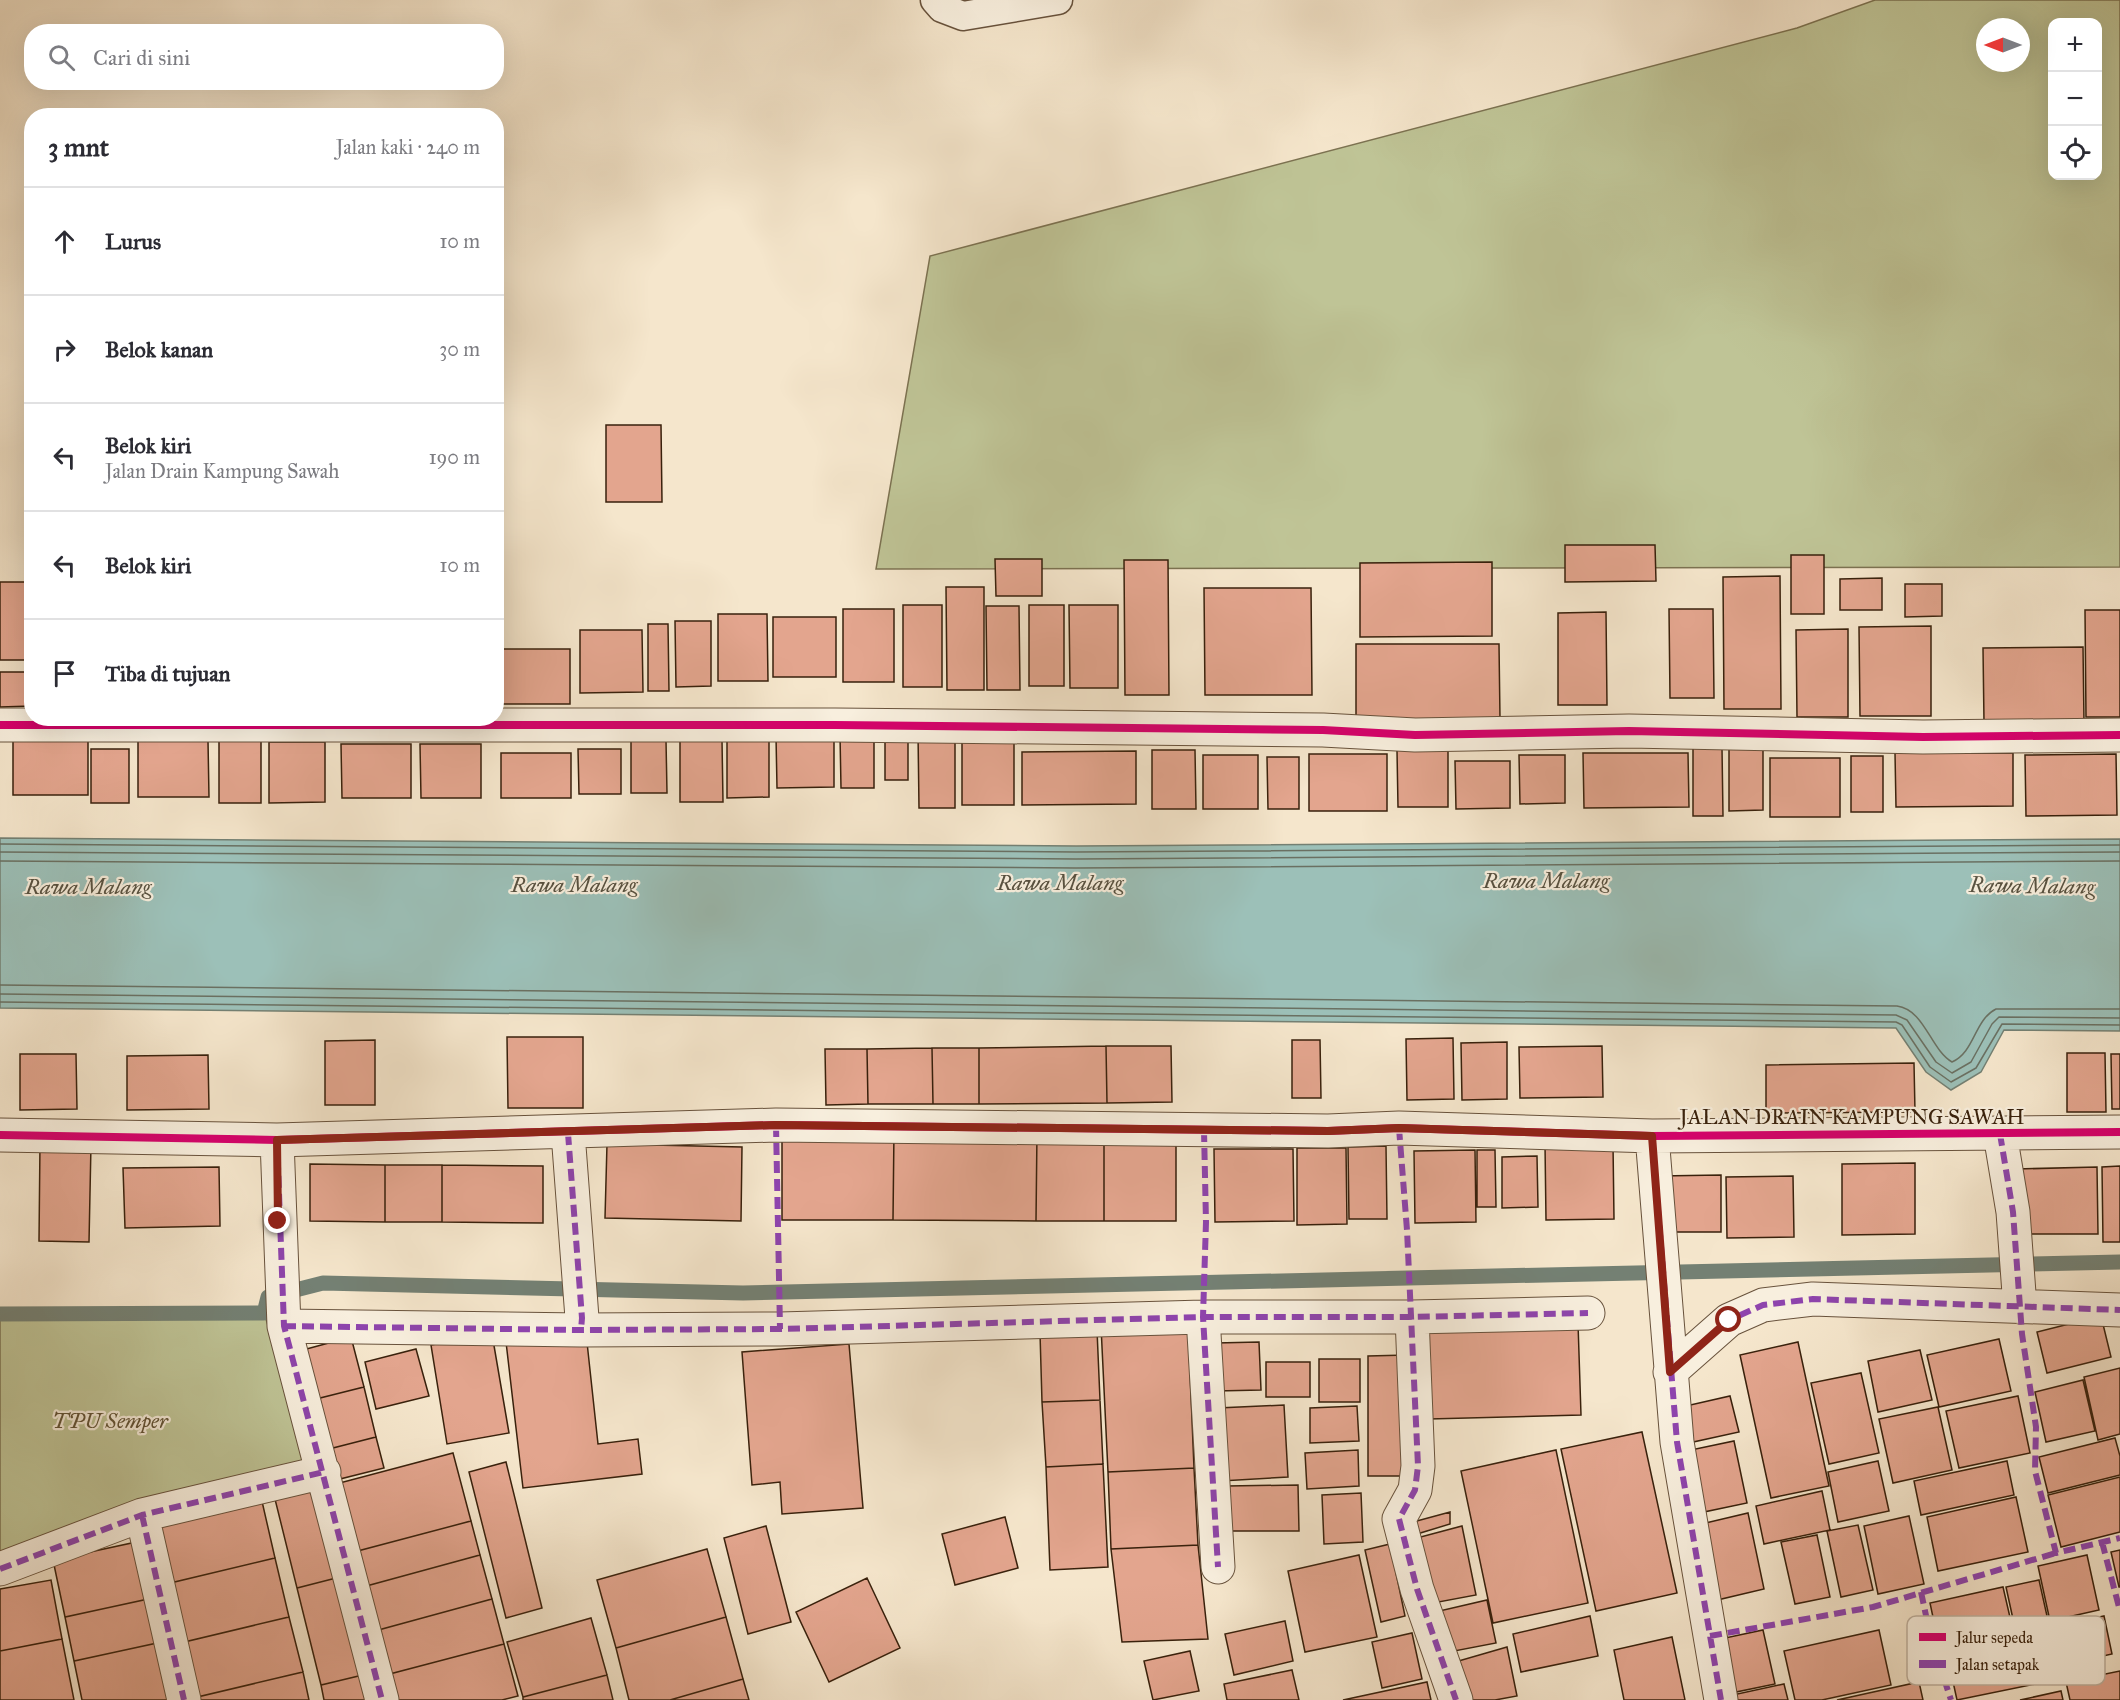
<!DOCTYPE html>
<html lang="id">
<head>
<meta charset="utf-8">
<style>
  :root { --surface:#fff; --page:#f7f7f7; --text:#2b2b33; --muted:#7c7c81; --line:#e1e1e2 }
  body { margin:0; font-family:"IM FELL Great Primer",serif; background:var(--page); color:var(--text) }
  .controls { position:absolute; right:18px; top:18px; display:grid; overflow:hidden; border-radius:12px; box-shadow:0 6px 24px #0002 }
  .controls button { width:54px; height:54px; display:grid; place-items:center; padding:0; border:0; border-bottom:2px solid var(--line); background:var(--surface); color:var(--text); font:30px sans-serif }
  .compass { position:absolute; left:1976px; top:18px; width:54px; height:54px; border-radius:50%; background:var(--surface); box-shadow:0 6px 24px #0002; rotate:270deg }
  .stop { position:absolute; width:18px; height:18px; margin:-14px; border:4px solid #8f2418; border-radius:50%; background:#fff }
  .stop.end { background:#8f2418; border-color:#fff; box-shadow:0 2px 6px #0008 }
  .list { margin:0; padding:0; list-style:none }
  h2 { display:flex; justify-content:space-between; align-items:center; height:78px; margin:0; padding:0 24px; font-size:26px }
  h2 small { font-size:20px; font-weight:400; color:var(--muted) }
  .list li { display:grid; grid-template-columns:39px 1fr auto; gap:18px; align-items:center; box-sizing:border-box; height:108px; padding:0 24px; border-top:2px solid var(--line) }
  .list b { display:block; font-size:22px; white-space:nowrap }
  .list p { margin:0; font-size:20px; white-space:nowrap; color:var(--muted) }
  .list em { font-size:20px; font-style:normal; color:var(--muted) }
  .icon { flex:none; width:33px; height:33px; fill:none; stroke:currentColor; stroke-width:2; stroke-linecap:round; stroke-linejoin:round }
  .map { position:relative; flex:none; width:2120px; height:1700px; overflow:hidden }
  .search { position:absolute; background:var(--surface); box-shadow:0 6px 24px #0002; left:24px; top:24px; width:480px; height:66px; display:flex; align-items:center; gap:15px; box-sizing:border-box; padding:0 21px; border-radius:24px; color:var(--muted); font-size:22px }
  .panel { position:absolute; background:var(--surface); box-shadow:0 6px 24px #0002; left:24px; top:108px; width:480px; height:618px; border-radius:24px }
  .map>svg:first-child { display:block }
  .green { fill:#bfc496; stroke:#7c7251; stroke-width:1.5; fill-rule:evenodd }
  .water { fill:#9cc0b8; stroke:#748073; stroke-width:1.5 }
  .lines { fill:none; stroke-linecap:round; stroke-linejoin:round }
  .shore { stroke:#6a7062; stroke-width:1.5 }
  .stream { stroke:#748073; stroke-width:15 }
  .building { fill:#e3a58e; stroke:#39210c; stroke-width:1.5 }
  .service-casing { stroke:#68523c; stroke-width:31 }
  .minor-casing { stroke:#68523c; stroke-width:35 }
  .service { stroke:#f8efde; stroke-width:28 }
  .minor { stroke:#f8efde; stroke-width:33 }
  .quiet { stroke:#8e44ad; stroke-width:6; stroke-dasharray:12 6; stroke-linecap:butt }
  .cycleway-casing { stroke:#f8efde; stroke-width:11 }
  .cycleway { stroke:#d6006c; stroke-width:8 }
  .route { stroke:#8f2418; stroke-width:8 }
  .labels { text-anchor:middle; stroke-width:4.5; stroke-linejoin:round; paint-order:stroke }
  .street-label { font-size:21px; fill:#39210c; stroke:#f8efde }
  .park-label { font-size:21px; font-style:italic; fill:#615235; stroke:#f8efde }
  .water-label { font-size:22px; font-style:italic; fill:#575140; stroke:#f8efde }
  .key { fill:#f8efde; stroke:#bfb19f; stroke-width:1.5 }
  .key-label { font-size:16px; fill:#39210c }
</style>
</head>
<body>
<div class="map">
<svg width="2120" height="1700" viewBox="0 0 2120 1700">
  <rect width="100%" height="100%" fill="#f5e6cc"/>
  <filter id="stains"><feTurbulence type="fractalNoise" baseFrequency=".00333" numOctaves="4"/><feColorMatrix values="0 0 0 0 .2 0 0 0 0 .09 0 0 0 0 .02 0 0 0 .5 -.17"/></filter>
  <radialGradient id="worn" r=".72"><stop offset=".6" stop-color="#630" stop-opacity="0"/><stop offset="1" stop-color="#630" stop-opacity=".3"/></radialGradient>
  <path class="green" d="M1875,0H2120V567L876,569L930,256L1797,28ZM2052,22H2098V176H2052ZM1985,27H2021V63H1985Z
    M264,1313L315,1472L0,1566V1314Z"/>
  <path class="water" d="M0,838L1076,846L2120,839V1031L2004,1030L1981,1072L1951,1090L1926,1072L1896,1028L0,1008Z"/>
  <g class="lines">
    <path class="shore" d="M0,844L1076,852L2120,845
      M0,852L1076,859L2120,852
      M0,861L1076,868L2120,861
      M0,985L1897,1006C1925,1010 1930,1049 1952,1062C1975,1052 1974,1020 1996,1009H2120
      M0,994L1896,1015L1907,1020L1936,1062L1952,1073L1971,1062L1992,1024L1999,1017L2120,1018
      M0,1002L1896,1022L1902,1025L1930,1067L1951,1082L1976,1068L2002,1024L2120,1025"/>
    <path class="stream" d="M0,1314L264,1313L268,1297L323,1283L743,1293L2120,1262"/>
  </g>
  <path class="building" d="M606,425H661L662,502H606Z
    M1565,545H1655L1656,581L1565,582Z
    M1791,555H1824V614H1791Z
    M995,559H1042V596H996Z
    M1124,560H1168L1169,695H1125Z
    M1492,562V636L1360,637V563Z
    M1780,576L1781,709H1724L1723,577Z
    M1882,578V610H1840V579Z
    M0,582H32V660H0Z
    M1905,584H1942V616L1905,617Z
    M946,587H984V690H947Z
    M1204,588H1311L1312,695H1205Z
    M903,605H942V687H903Z
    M1029,605H1064V686H1029Z
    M1069,605H1118V688H1070Z
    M986,606H1019L1020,690H987Z
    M843,609H894V682H843Z
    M1669,609H1713L1714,698H1670Z
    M2085,610H2120V717H2086Z
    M1606,612L1607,705H1558V613Z
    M718,614H767L768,681H718Z
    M773,617H836V677H773Z
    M675,621H711V686L676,687Z
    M648,624H668L669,691H648Z
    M1931,626V716H1860L1859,627Z
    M1848,629V717H1797L1796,630Z
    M580,630H642L643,692L580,693Z
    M1356,644H1499L1500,719L1356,720Z
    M2083,647L2084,722H1984L1983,648Z
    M496,649H570V704H496Z
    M0,672H32V706L0,707Z
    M88,730V795H13V731Z
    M885,730H908V780H885Z
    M955,731V808H919L918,732Z
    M1014,732V805H962V733Z
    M769,735V797L727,798V736Z
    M834,735V787L777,788L776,736Z
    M840,735H874V788H841Z
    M219,740H261V803H219Z
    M631,740H666L667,793H631Z
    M680,740H722L723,802H680Z
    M138,741H208L209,797H138Z
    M269,742H325V802L269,803Z
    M341,744H411V798H342Z
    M420,744H481V798H421Z
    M1729,745H1763V810L1729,811Z
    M1693,748H1722L1723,816H1693Z
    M91,749H129V803H91Z
    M578,749H621V794H579Z
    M1152,750H1195L1196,809H1152Z
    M1397,750H1448V807H1398Z
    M1136,751V804L1022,805V752Z
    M501,753H571V798H501Z
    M1583,753H1688L1689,807L1584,808Z
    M1895,753H2013V806L1896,807Z
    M1309,754H1387V811H1309Z
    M2116,754L2117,815L2026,816L2025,755Z
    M1203,755H1258V809H1203Z
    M1519,755H1565V803L1520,804Z
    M1851,756H1883V812H1851Z
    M1267,757H1299V809H1268Z
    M1770,758H1840V817H1770Z
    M1455,761H1510V808L1456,809Z
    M507,1037H583V1108H508Z
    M1453,1038L1454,1099L1407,1100L1406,1039Z
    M375,1040V1105H325V1041Z
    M1292,1040H1320L1321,1098H1292Z
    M1507,1042V1099L1462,1100L1461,1043Z
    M1106,1046H1171L1172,1102L1107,1103Z
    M1106,1046L1107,1103L979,1104V1048Z
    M1602,1046L1603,1097L1520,1098L1519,1047Z
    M932,1048L933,1104H868L867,1049Z
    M932,1048H979V1104H933Z
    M825,1049H867L868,1104L826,1105Z
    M2067,1053H2105L2106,1112H2067Z
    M20,1054H76L77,1109L20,1110Z
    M2111,1054H2120V1109H2112Z
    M208,1055L209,1109L127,1110V1056Z
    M1914,1063L1915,1112L1766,1113V1065Z
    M782,1130H894L893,1220H782Z
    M894,1130L1037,1131L1036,1221L893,1220Z
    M1037,1131H1104V1221H1036Z
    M1104,1131L1176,1132V1221H1104Z
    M40,1143L91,1144L89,1242L39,1241Z
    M607,1144L742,1147L741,1221L605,1218Z
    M1545,1144H1613L1614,1219L1546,1220Z
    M1386,1146L1387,1219H1349L1348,1147Z
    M1297,1148H1346L1347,1224L1297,1225Z
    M1214,1149H1293L1294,1221L1215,1222Z
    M1475,1150L1476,1222L1415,1223L1414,1151Z
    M1477,1150H1495L1496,1207H1477Z
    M1537,1156L1538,1207L1502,1208V1157Z
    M1915,1163V1234L1842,1235V1164Z
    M310,1164L385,1165V1222L310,1221Z
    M385,1165H442V1222H385Z
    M442,1165L543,1166V1223L442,1222Z
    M2120,1166V1242H2103L2102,1167Z
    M219,1167L220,1226L125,1228L123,1168Z
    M2097,1167L2098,1234H2018L2017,1169Z
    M1721,1175V1232H1662L1659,1176Z
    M1793,1176L1794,1237L1727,1238L1726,1177Z
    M2101,1316L2111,1357L2047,1373L2037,1332Z
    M1188,1323L1194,1468L1108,1472L1101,1326Z
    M1578,1323L1581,1415L1429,1419L1426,1328Z
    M1097,1330L1100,1400L1042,1402L1040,1333Z
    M586,1333L598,1444L638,1439L642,1474L523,1488L506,1342Z
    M492,1334L509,1433L447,1444L431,1345Z
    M351,1337L364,1387L312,1400L299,1351Z
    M1999,1339L2011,1391L1939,1407L1927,1355Z
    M1259,1342L1261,1390L1216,1391V1343Z
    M1798,1342L1829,1486L1771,1498L1740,1355Z
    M849,1344L863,1508L782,1514L780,1482L752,1485L742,1352Z
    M416,1349L429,1396L376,1409L365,1362Z
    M1920,1350L1932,1400L1878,1412L1868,1361Z
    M1407,1355L1408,1476H1368V1356Z
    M1319,1359H1360V1402H1319Z
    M1266,1362H1310V1397H1266Z
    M2120,1368V1434L2098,1440L2084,1377Z
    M1861,1373L1879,1453L1829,1464L1811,1383Z
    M2083,1380L2095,1431L2046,1442L2035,1392Z
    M364,1387L376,1437L325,1450L312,1400Z
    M1730,1396L1739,1432L1684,1444L1677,1408Z
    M2018,1396L2030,1453L1959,1468L1946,1411Z
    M1100,1400L1103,1464L1046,1467L1042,1402Z
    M1284,1405L1288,1477L1221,1481L1218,1408Z
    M1357,1406L1359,1441L1310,1443V1408Z
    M1938,1407L1952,1470L1893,1483L1879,1419Z
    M1642,1432L1677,1593L1596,1611L1561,1449Z
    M376,1437L384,1468L332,1481L325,1450Z
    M2115,1438L2120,1456V1475L2048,1493L2039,1457Z
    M1734,1441L1747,1503L1699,1513L1686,1451Z
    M1358,1450L1359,1486L1307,1489L1305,1453Z
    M1556,1450L1588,1603L1493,1623L1461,1471Z
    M453,1453L471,1521L350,1553L332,1485Z
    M1878,1461L1889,1511L1838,1522L1828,1472Z
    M2007,1461L2014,1495L1921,1515L1914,1481Z
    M506,1462L542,1608L506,1618L469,1472Z
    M1103,1464L1108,1567L1050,1570L1046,1467Z
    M1194,1468L1198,1545L1111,1549L1108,1472Z
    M2120,1477V1532L2061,1547L2048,1495Z
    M320,1480L344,1576L297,1588L273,1491Z
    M1298,1485L1299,1531H1227V1486Z
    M1822,1491L1830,1530L1764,1544L1756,1506Z
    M1361,1493L1363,1542L1324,1544L1322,1495Z
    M261,1497L275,1558L166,1584L152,1523Z
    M2016,1497L2028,1552L1938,1571L1927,1517Z
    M1450,1512V1524L1417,1534L1413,1522Z
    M1748,1513L1764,1589L1713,1601L1697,1525Z
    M1909,1516L1924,1584L1878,1594L1864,1526Z
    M1005,1517L1018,1568L955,1585L942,1534Z
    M471,1521L480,1555L359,1588L350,1553Z
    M1858,1525L1873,1590L1841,1597L1827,1531Z
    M766,1526L791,1622L748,1634L724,1538Z
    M1462,1526L1476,1595L1428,1604L1413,1539Z
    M1817,1535L1830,1597L1795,1604L1781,1542Z
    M141,1541L153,1598L65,1617L53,1560Z
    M1390,1544L1405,1616L1381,1622L1365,1550Z
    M1198,1545L1208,1639L1122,1642L1111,1549Z
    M707,1549L726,1617L616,1648L597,1580Z
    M2120,1550V1587H2119L2111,1552Z
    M480,1555L492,1599L371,1632L359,1588Z
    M1359,1555L1377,1637L1305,1652L1288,1571Z
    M2087,1555L2099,1610L2050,1621L2038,1566Z
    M275,1558L289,1617L180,1643L166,1584Z
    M344,1576L367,1674L321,1685L297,1588Z
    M867,1578L900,1648L829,1682L796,1612Z
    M51,1580L62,1639L0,1651V1589Z
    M2039,1580L2051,1634L2018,1642L2006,1587Z
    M2003,1587L2015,1639L1941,1655L1930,1603Z
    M153,1598L162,1642L74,1661L65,1617Z
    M492,1599L504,1644L382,1676L371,1632Z
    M1487,1600L1496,1643L1444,1653L1435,1612Z
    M1590,1616L1598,1656L1521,1672L1513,1634Z
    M2104,1616L2112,1654L2063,1665L2055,1627Z
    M289,1617L303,1672L193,1698L180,1643Z
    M726,1617L743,1679L670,1700H629L616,1648Z
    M591,1618L607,1675L523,1697L507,1642Z
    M1285,1621L1293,1661L1234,1675L1225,1634Z
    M1763,1630L1775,1684L1736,1692L1725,1638Z
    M1879,1630L1891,1685L1822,1700H1795L1784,1651Z
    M1412,1633L1422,1679L1382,1688L1372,1642Z
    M1672,1637L1685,1700H1624L1614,1650Z
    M62,1639L74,1700H0V1651Z
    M162,1642L174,1700H82L74,1661Z
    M504,1644L518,1696L502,1700H388L382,1676Z
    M1507,1647L1517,1696L1495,1700H1465L1455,1662Z
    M2043,1648L2050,1681L1957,1700L1950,1668Z
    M1190,1651L1199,1691L1153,1700L1144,1661Z
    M1292,1670L1299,1700H1227L1224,1684Z
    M2120,1671V1700H2070L2066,1682Z
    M303,1672L309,1700H194L193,1698Z
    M367,1674L374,1700H324L321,1685Z
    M607,1675L613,1700H523V1697Z
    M743,1679L749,1700H670Z
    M1427,1682L1431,1700H1343Z
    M1919,1682L1923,1700H1837Z
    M1784,1684L1788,1700H1729L1728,1696Z
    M2061,1691L2063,1700H2020Z"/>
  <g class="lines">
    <defs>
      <path id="service" d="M935,0L942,8L963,16L1058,0"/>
      <path id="minor" d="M0,725H835L1323,730L1415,735L1629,731L1923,737L2120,735
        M568,1133L582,1318L581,1330
        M2000,1134L2013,1212L2020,1307
        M0,1135L277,1140L776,1125L1328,1131L1399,1128L1652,1136L2120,1132
        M1652,1136L1677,1442L1721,1700
        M277,1140L284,1326L382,1700
        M1203,1317L1218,1567
        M1412,1317L1418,1466L1415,1490L1399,1519L1417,1589L1456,1700
        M284,1326L581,1330L780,1329L1203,1317H1412L1588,1313
        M1670,1372L1729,1320L1763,1305L1813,1299L2120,1310
        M142,1515L184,1700
        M0,1569L142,1515L324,1472"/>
    </defs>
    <use href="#service" class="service-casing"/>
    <use href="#minor" class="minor-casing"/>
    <use href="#service" class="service"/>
    <use href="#minor" class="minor"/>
    <path class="quiet" d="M776,1125L780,1329
      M1399,1128L1407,1230L1418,1466L1415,1490L1399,1519L1417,1589L1456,1700
      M1204,1130L1206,1222L1203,1317L1218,1567
      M568,1133L582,1318L581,1330
      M2000,1134L2013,1212L2022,1334L2036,1427L2035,1471L2056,1553L2120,1538
      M1652,1136L1677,1442L1721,1700
      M277,1140L284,1326L382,1700
      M284,1326L581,1330L780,1329L1203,1317H1412L1588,1313
      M1670,1372L1729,1320L1763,1305L1813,1299L2120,1310
      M142,1515L184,1700
      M2102,1542L2120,1611
      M0,1569L142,1515L324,1472
      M1921,1592L1931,1639L1951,1700
      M1710,1636L1873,1607L2056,1553"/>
    <defs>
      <path id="cycleway" d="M0,725H835L1323,730L1415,735L1629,731L1923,737L2120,735
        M0,1135L277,1140L776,1125L1328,1131L1399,1128L1652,1136L2120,1132"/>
    </defs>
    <use href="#cycleway" class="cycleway-casing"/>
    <use href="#cycleway" class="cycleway"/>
  </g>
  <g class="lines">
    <path class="route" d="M278,1221L277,1140L776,1125L1328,1131L1399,1128L1652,1136L1670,1372L1729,1320"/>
  </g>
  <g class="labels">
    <g class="street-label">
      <text x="1852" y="1124">JALAN DRAIN KAMPUNG SAWAH</text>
    </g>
    <g class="park-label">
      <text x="110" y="1428">TPU Semper</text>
    </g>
    <g class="water-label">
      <text x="1546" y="888">Rawa Malang</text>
      <text x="1060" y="890">Rawa Malang</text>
      <text x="574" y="892">Rawa Malang</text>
      <text transform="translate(2032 885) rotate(1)" y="8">Rawa Malang</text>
      <text x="88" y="894">Rawa Malang</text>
    </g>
  </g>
  <rect x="1907" y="1616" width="198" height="69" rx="9" class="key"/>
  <rect x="1919" y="1633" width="27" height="8" fill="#d6006c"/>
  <rect x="1919" y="1660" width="27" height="8" fill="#8e44ad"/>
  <g class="key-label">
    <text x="1956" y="1643">Jalur sepeda</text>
    <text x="1956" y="1670">Jalan setapak</text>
  </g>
  <rect width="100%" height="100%" filter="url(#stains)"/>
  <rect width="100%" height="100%" fill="url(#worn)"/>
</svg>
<div class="controls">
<button>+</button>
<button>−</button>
<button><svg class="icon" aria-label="locate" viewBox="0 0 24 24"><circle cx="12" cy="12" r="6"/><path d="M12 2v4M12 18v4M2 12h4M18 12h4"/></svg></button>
</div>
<svg class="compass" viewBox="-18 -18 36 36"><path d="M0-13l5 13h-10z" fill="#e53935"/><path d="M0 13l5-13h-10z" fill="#7c7c81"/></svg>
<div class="stop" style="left:1729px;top:1320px"></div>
<div class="stop end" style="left:278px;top:1221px"></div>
<div class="search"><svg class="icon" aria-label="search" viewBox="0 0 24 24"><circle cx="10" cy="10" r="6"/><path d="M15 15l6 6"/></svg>Cari di sini</div>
<section class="panel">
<h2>3 mnt<small>Jalan kaki · 240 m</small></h2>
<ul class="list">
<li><svg class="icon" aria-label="ahead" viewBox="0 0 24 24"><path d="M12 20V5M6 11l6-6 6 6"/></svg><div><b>Lurus</b></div><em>10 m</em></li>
<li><svg class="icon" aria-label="right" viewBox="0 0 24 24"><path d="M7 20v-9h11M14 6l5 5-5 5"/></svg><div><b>Belok kanan</b></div><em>30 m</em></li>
<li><svg class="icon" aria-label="left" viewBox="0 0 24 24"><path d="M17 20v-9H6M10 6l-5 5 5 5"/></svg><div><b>Belok kiri</b><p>Jalan Drain Kampung Sawah</p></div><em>190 m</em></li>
<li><svg class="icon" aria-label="left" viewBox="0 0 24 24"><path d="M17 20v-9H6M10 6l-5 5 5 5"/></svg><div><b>Belok kiri</b></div><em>10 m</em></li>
<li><svg class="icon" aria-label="arrive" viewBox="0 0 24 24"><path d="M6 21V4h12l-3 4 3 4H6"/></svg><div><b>Tiba di tujuan</b></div></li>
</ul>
</section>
</div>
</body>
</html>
